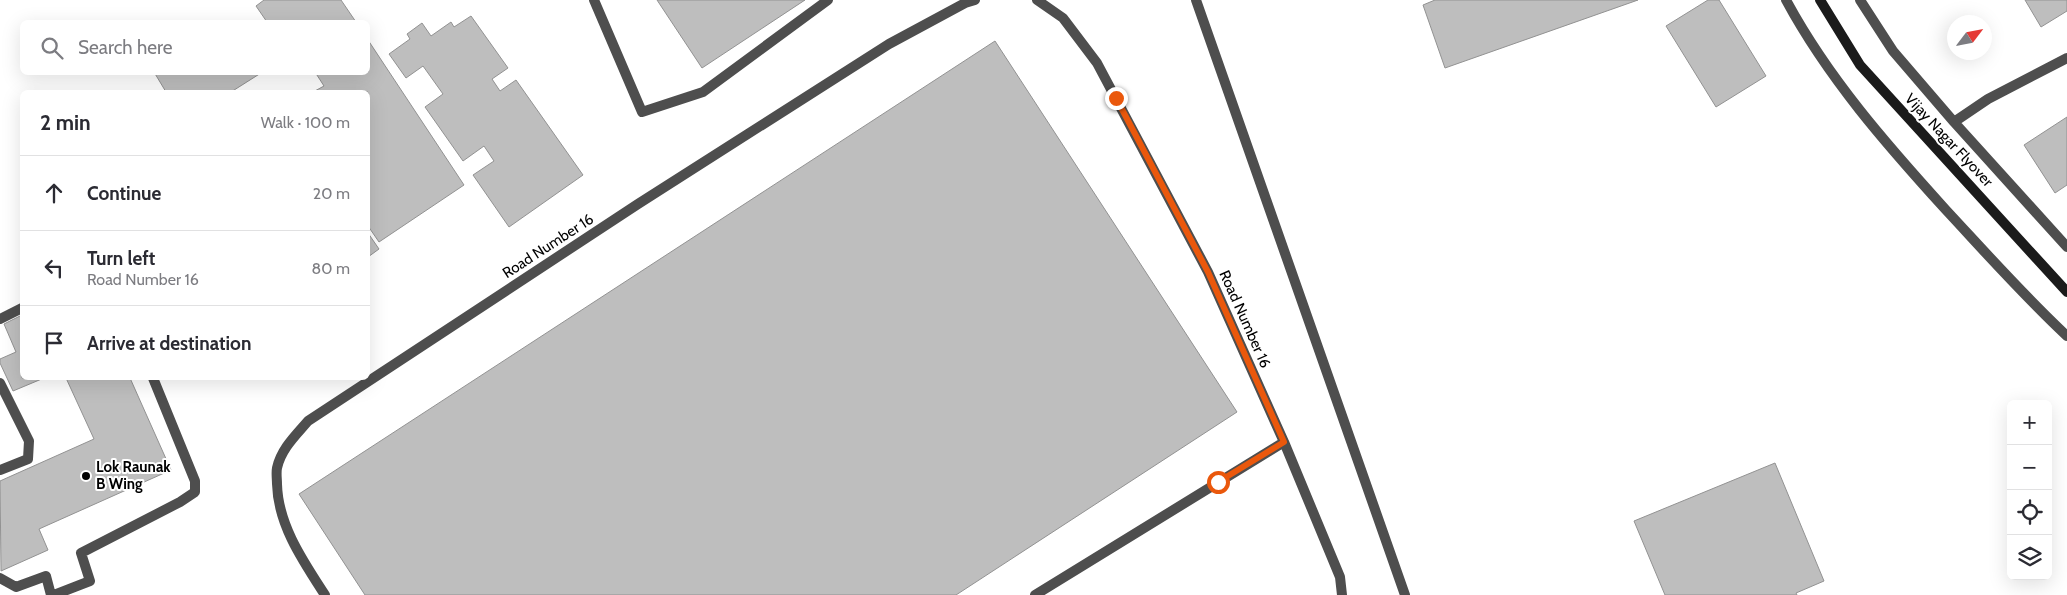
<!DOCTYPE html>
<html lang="en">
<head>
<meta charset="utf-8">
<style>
  :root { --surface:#fff; --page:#f2f2f3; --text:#2b2b33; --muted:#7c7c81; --line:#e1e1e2 }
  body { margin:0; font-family:Cabin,sans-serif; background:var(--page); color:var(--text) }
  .controls { position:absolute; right:15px; bottom:15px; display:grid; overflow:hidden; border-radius:8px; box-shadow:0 5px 20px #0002 }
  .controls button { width:45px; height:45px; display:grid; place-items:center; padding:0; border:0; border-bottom:1px solid var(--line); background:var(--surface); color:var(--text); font:25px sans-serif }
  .compass { position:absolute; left:1947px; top:15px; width:45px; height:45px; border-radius:50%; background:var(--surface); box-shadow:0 5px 20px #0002; rotate:58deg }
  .stop { position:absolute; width:15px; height:15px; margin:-11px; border:4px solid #ea580c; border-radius:50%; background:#fff }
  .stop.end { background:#ea580c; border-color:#fff; box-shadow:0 1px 5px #0008 }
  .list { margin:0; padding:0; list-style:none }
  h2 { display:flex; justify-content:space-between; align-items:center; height:65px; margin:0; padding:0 20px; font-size:21px }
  h2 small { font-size:16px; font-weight:400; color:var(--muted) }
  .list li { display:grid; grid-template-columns:32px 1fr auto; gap:15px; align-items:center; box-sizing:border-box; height:75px; padding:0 20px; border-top:1px solid var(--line) }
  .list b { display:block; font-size:19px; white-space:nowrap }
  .list p { margin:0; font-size:16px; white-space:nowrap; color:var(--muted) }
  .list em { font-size:16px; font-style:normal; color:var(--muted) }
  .icon { flex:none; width:28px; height:28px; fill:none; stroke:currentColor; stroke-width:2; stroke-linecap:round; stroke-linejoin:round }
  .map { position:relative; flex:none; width:2067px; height:595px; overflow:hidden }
  .search { position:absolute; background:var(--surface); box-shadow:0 5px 20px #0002; left:20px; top:20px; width:350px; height:55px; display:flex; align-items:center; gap:12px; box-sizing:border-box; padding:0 18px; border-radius:8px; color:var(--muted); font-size:19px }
  .panel { position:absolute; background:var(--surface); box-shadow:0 5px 20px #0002; left:20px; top:90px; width:350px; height:290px; border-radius:8px }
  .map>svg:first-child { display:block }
  .building { fill:#bebebe; stroke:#929292 }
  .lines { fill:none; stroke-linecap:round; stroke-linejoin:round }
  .service { stroke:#4e4e4e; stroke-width:10 }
  .minor { stroke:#4e4e4e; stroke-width:10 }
  .secondary { stroke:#1b1b1b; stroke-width:10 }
  .route { stroke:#ea580c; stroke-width:6 }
  .poi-dot { fill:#000; stroke:#fff; stroke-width:2 }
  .labels { text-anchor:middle; stroke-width:4; stroke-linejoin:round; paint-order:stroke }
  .street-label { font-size:15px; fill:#000; stroke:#fff }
  .poi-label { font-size:15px; font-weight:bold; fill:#000; stroke:#fff; text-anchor:start }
</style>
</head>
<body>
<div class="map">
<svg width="2067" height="595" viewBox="0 0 2067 595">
  <rect width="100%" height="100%" fill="#fff"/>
  <path class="building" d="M264,0H341L356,22H267L256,6Z
    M657,0H805L702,68Z
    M1435,0H1638L1445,68L1423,5Z
    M1708,0H1719L1766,76L1716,107L1666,26Z
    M2025,0H2067V11L2041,27Z
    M471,16L508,68L492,79L500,91L516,80L583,175L509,227L473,175L494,161L484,146L463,161L425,107L443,94L423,66L406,78L389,54L410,39L407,34L422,23L431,36L451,22L454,27Z
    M368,40L464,185L379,242L368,226V92H313L324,86L315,72H368Z
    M995,41L1237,412L956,595H365L299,494Z
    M154,72H261V73L231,92H166Z
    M2067,117V185L2055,193L2024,145Z
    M368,233L379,249L368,257Z
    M22,315V378H44L13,391L0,363V359L16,352L4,324Z
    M66,378H130L171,470L39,529L48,550L1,571L0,481L94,439Z
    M1775,463L1824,581L1796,593L1797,595H1665L1634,521Z"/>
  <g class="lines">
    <path class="service" d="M1037,0L1063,18L1097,63L1208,272L1284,442L1340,577L1342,595
      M325,595C303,561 278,525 277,484C277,479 276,473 277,468C281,449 296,435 308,421L638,204L889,44L965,3L975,0
      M1035,595L1284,442"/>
    <path class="minor" d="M594,0L642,112L703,92L828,0
      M1196,0L1405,595
      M1786,0C1828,78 1887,145 1946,210C1986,253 2024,296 2067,336
      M1860,0L1893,51L1954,122L2067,247
      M1954,122L1988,99L2067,58
      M0,319L22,308
      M0,383L29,441L28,459L0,470
      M0,578L16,587L46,576L51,595
      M54,595L90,581L81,553L180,502L195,492V481L153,378"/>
    <path class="secondary" d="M1820,0L1860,65L2067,292"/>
  </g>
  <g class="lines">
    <path class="route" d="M1116,98L1208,272L1284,442L1218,482"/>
  </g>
  <circle class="poi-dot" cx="86" cy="476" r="5"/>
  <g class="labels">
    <g class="street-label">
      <text transform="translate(1949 140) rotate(47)" y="5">Vijay Nagar Flyover</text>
      <text transform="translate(548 246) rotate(-33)" y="5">Road Number 16</text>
      <text transform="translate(1245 319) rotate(66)" y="5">Road Number 16</text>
    </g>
    <g class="poi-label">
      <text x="96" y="472">Lok Raunak<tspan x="96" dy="17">B Wing</tspan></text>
    </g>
  </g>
</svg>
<div class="controls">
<button>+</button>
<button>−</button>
<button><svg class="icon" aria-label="locate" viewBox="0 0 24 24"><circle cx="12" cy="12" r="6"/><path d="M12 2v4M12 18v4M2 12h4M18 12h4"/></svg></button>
<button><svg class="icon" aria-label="layers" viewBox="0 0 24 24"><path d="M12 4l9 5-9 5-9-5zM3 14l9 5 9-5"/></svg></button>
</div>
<svg class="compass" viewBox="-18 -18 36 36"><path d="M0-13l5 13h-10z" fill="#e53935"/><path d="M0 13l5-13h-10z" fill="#7c7c81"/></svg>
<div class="stop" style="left:1218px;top:482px"></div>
<div class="stop end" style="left:1116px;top:98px"></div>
<div class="search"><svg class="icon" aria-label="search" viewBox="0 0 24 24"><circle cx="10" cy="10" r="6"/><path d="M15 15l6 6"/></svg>Search here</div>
<section class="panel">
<h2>2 min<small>Walk · 100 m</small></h2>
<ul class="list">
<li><svg class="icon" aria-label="ahead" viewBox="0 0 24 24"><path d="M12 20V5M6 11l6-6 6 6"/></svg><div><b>Continue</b></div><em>20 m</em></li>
<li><svg class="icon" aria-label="left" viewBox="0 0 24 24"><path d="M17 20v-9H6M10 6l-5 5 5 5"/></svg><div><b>Turn left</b><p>Road Number 16</p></div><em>80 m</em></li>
<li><svg class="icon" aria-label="arrive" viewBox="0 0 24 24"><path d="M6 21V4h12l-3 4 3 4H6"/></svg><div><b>Arrive at destination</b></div></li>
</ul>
</section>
</div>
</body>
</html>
